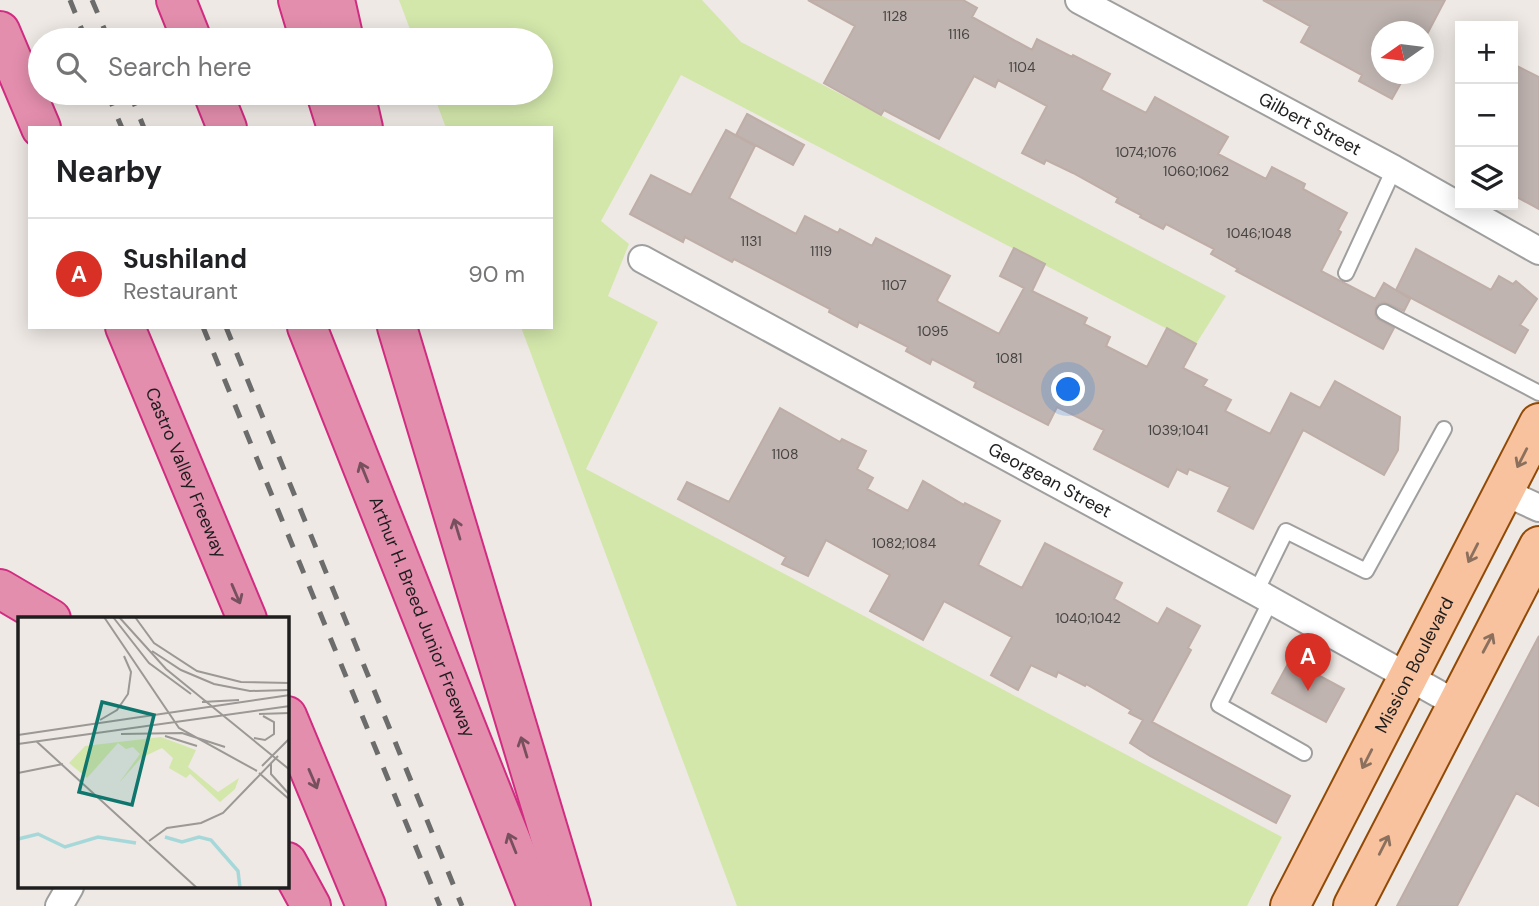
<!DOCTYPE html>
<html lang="en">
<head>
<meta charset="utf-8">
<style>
  :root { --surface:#fff; --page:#f6f6f6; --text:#202124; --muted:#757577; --line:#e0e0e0; --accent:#d93025 }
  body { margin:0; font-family:"DM Sans",sans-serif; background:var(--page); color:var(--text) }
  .controls { position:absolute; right:21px; top:21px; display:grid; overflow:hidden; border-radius:0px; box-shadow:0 4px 18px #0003 }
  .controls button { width:63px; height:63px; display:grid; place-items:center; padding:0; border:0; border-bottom:2px solid var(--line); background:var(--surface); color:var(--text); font:35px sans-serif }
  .compass { position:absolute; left:1371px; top:21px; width:63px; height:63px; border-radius:50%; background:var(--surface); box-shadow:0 4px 18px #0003; rotate:256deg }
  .you { position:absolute; left:1069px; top:390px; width:24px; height:24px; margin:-18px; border:5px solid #fff; border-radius:50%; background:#1a73e8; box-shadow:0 0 0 10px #1a73e833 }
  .badge { display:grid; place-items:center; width:46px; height:46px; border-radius:50%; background:var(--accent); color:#fff; font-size:23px; font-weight:700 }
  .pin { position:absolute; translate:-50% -58px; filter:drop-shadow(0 2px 4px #0008) }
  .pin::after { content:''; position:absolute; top:37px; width:24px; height:21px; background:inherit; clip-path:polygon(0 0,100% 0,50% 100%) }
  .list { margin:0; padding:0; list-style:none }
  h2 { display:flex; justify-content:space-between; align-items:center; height:91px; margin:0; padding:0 28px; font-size:30px }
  h2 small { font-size:23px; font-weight:400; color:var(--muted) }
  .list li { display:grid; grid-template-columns:46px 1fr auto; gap:21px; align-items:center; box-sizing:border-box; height:112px; padding:0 28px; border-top:2px solid var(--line) }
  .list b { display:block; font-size:26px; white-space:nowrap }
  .list p { margin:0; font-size:23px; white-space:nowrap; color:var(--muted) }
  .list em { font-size:23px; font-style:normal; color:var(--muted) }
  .icon { flex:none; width:38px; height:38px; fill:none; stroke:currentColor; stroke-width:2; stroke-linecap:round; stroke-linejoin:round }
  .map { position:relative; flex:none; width:1539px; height:906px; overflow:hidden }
  .search { position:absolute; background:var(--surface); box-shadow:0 4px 18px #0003; left:28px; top:28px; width:525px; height:77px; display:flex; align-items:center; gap:18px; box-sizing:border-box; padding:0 24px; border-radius:38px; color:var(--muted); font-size:26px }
  .panel { position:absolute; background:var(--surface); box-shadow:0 4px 18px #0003; left:28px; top:126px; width:525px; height:203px; border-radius:0px }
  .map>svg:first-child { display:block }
  .grass { fill:#d3e7ab }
  .building { fill:#bfb4b0; stroke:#bfada7; stroke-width:2 }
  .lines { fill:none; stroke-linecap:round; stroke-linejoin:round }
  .lane-casing { stroke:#9f9f9f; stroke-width:18 }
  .street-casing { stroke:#9f9f9f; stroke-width:30 }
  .primary-casing { stroke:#914a06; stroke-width:42 }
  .highway-casing { stroke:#d22b82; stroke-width:42 }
  .lane { stroke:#fff; stroke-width:14 }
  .street { stroke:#fff; stroke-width:26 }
  .primary { stroke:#f8c29f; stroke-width:38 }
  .highway { stroke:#e38ead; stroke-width:38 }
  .rail { stroke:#6c6c6c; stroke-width:5; stroke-dasharray:14 14; stroke-linecap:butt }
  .oneway { stroke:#8b705e }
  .oneway2 { stroke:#77505e }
  .labels { text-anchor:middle; stroke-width:6; stroke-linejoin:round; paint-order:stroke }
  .number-label { font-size:14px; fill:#464442 }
  .street-label { font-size:18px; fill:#1e1e1e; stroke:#fff }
  .inset-river { fill:none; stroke:#a6d8da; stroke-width:3.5 }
  .inset-road { fill:none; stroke:#9b9895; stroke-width:2 }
  .view { fill:#0f766e; fill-opacity:0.15; stroke:#0f766e; stroke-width:3.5 }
  .inset-edge { fill:none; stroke:#1e1e1e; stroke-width:3.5 }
</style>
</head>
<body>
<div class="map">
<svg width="1539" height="906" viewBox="0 0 1539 906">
  <rect width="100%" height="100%" fill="#eee9e4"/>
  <path class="grass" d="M399,0H702L741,42L1226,296L1196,344L681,75L601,221L629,244L608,296L658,322L586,469L1282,837L1247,906H737L521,327H551V128H446L433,93H541V40H414Z"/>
  <path class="building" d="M808,0H963L977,8L972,17L1032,50L1037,39L1072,57L1073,55L1110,74L1101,90L1146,113L1155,97L1228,137L1218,154L1266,179L1272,167L1305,184L1303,189L1347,213L1338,230L1341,232L1321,271L1375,299L1384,283L1410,299L1404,311L1384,302L1379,304L1376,307L1375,313L1376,318L1394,328L1383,349L1236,271L1238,269L1211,254L1214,249L1166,224L1163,229L1140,217L1141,215L1116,202L1118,198L1073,173L1046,160L1044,164L1022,153L1047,106L998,80L995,87L974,76L939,139L884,110L881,115L824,83L855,26Z
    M1263,0H1445L1424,40V32H1382V74H1406L1392,99L1359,81L1362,75L1301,42L1310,26Z
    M1513,64L1539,77V209L1513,195Z
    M747,114L804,145L793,165L736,135Z
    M726,130L755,146L729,198L796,234L805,216L838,233L840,229L872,246L876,238L950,276L937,300L938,302L999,334L1024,288L1000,276L1014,248L1045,264L1032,291L1087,318L1084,324L1110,337L1106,346L1147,367L1167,328L1196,344L1183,368L1207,380L1203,386L1231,400L1225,411L1270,434L1291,393L1320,408L1335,381L1400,417L1398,450L1384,475L1303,430L1253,529L1218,511L1230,487L1189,469L1187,474L1177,469L1168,487L1094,449L1104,430L1057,407L1048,425L974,387L976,382L932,359L930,364L906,351L908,347L859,322L857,327L829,312L830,309L734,259L732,262L685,237L683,242L630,214L651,175L691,195Z
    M1416,249L1491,290L1499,276L1513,284L1516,281L1537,299L1520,325L1528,330L1515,353L1396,290Z
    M780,408L840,442L842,439L866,451L857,469L873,478L867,489L908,511L923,481L964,505L965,503L1000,521L978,565L1022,588L1045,543L1122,583L1114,599L1158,624L1167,608L1200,626L1188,648L1191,650L1152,722L1290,796L1276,823L1150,756L1130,743L1143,720L1129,713L1131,710L1086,684L1085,686L1058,672L1056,677L1031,665L1018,690L991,675L1012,637L944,601L923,640L870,611L890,575L826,540L808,576L782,564L786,557L678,499L687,482L729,502Z
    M1539,636V806L1516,793L1457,906H1397Z
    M1290,660L1344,689L1326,722L1272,693Z"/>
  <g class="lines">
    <defs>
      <path id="lane" d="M1346,273L1394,169
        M1384,312L1539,393
        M1256,592L1286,531L1366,571L1444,429
        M1271,600L1219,705L1304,753"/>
      <g id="street">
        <path id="s1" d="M1079,0L1394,169L1539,251"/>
        <path id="s2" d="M642,259L1256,592L1457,704"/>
        <path d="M1504,492L1539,508"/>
        <path d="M59,906L70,887"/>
      </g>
      <g id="primary">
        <path id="s3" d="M1290,906L1539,423"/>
        <path d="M1353,906L1539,546"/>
      </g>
      <g id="highway">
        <path d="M176,0L192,40"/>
        <path d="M298,0L310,40"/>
        <path d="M335,0L344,40"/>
        <path d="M0,31L41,128"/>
        <path d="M213,93L227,128"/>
        <path d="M326,93L337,128"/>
        <path d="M355,93L363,128"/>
        <path id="s4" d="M125,327L247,619"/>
        <path id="s5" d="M307,327L537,906"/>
        <path d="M397,327L571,906"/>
        <path d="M0,589L51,619"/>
        <path d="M287,716L366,906"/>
        <path d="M287,862L311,906"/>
      </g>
    </defs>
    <use href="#lane" class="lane-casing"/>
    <use href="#street" class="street-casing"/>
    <use href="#primary" class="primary-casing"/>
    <use href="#highway" class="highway-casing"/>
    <use href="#lane" class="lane"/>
    <use href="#street" class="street"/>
    <use href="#primary" class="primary"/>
    <use href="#highway" class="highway"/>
    <path class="rail" d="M70,0L86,40
      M92,0L109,40
      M107,93L122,128
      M130,93L144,128
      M203,327L440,906
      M226,327L462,906"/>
  </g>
  <defs><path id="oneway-shaft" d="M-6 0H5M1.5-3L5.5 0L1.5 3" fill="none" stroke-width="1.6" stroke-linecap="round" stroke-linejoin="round" transform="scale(1.75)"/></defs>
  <g class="oneway">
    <use href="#oneway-shaft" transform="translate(1522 458) rotate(117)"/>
    <use href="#oneway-shaft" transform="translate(1473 553) rotate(117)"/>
    <use href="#oneway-shaft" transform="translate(1488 643) rotate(-62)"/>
    <use href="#oneway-shaft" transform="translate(1367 759) rotate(117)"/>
    <use href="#oneway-shaft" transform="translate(1384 845) rotate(-63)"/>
  </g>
  <g class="oneway2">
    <use href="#oneway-shaft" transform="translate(364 472) rotate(-112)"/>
    <use href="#oneway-shaft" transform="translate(457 529) rotate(-107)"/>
    <use href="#oneway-shaft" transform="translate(236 594) rotate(67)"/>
    <use href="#oneway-shaft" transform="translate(524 747) rotate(-107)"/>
    <use href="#oneway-shaft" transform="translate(313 779) rotate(67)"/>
    <use href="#oneway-shaft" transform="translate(512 843) rotate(-112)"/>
  </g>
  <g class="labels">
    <g class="number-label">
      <text x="895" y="21">1128</text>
      <text x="959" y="39">1116</text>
      <text x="1022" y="72">1104</text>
      <text x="1146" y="157">1074;1076</text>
      <text x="1196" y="176">1060;1062</text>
      <text x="1259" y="238">1046;1048</text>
      <text x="751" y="246">1131</text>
      <text x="821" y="256">1119</text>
      <text x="894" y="290">1107</text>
      <text x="933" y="336">1095</text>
      <text x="1009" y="363">1081</text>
      <text x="1178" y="435">1039;1041</text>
      <text x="785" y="459">1108</text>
      <text x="904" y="548">1082;1084</text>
      <text x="1088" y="623">1040;1042</text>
    </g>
    <g class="street-label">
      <text dy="6" stroke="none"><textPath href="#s1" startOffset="262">Gilbert Street</textPath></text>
      <text dy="6" stroke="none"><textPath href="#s4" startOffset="158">Castro Valley Freeway</textPath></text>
      <text dy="6" stroke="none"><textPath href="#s2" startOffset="464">Georgean Street</textPath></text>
      <text dy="6" stroke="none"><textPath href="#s5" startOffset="312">Arthur H. Breed Junior Freeway</textPath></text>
      <text dy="6" stroke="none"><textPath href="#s3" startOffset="271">Mission Boulevard</textPath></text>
    </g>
  </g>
  <g transform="translate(18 617)">
    <rect width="271" height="271" fill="#eee9e4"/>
    <path d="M143,120L178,133L170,150L200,175L221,161L217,172L202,185L172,157L168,161L151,151L155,141L144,131L123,141L101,166L122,137L115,130L108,132L100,126L69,161L51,146L67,129Z" fill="#d3e7ab"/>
    <path class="inset-river" d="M147,220L164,225L181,220L193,223L220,254L222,271M0,222L20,217L47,230L80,220L118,226"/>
    <path class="inset-road" d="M86,0L161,111L239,154M95,0L131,46L173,77M101,0L148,52L272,153M117,0L136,26L179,54L223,65L272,66M134,34L163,53L196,67L232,74L272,73M184,85L221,83M241,97L272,96M82,103L99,93L110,77L113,55L106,39M103,117L164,116L207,130M0,118L272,78M147,119L179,129M236,121L247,123L256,117V105L245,99M18,124L179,271M0,127L272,89M253,146V157L271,177M244,149L272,121M0,156L45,147M241,156L272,183M131,224L149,211L183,206L205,196L260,139"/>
    <path class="view" d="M84,85L136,98L114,188L61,175Z"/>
    <rect width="271" height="271" class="inset-edge"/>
  </g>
</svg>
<div class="controls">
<button>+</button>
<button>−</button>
<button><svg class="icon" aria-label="layers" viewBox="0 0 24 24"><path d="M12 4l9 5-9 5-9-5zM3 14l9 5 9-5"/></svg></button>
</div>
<svg class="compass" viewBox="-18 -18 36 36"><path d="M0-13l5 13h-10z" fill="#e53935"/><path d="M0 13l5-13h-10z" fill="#757577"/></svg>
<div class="you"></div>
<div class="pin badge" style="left:1308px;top:691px">A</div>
<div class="search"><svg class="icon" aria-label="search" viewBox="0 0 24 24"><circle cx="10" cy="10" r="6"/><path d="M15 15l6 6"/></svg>Search here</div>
<section class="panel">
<h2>Nearby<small></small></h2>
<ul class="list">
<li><span class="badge">A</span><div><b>Sushiland</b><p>Restaurant</p></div><em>90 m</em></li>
</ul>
</section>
</div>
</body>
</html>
